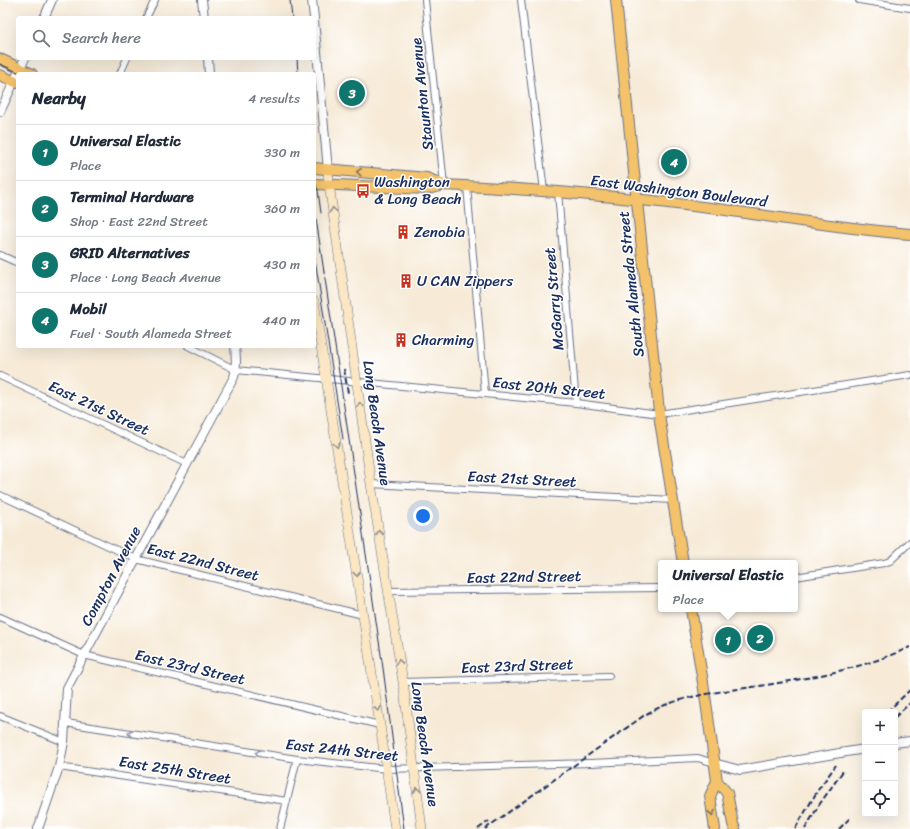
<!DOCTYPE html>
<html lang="en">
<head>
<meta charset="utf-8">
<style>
  :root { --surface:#fff; --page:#f2f2f3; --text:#1f2937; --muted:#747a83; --line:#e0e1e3; --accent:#0f766e }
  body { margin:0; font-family:Sriracha,sans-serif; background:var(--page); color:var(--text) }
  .controls { position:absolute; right:12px; bottom:12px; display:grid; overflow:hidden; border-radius:4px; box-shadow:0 4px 16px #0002 }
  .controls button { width:36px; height:36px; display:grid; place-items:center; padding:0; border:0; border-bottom:1px solid var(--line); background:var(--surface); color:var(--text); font:20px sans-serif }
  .you { position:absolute; left:423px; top:516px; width:14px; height:14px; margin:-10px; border:3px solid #fff; border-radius:50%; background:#1a73e8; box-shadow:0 0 0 6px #1a73e833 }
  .badge { display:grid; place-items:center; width:26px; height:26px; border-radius:50%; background:var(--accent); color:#fff; font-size:13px; font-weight:700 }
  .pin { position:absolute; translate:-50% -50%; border:2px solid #fff; box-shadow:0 1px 4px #0006 }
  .popup { position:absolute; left:658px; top:560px; width:140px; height:52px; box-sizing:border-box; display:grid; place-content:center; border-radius:4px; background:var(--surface); filter:drop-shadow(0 1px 3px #0005); font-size:13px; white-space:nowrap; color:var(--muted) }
  .popup b { font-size:15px; color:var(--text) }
  .popup::after { content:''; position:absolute; left:50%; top:100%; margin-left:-8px; border:8px solid transparent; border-top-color:var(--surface) }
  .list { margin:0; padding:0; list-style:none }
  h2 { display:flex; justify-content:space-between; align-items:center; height:52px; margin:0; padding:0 16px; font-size:17px }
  h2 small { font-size:13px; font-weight:400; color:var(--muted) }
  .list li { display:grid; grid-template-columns:26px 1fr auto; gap:12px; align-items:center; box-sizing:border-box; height:56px; padding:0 16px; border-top:1px solid var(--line) }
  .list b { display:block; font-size:15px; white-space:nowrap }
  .list p { margin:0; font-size:13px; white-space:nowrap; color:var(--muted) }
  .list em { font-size:13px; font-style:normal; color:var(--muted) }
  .icon { flex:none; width:22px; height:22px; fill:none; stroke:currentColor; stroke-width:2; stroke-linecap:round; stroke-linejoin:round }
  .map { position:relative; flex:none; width:910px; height:829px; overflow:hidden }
  .search { position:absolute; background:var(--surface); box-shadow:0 4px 16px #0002; left:16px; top:16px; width:300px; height:44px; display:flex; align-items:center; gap:10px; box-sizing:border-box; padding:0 14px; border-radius:4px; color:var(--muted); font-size:15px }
  .panel { position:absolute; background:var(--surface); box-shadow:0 4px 16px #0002; left:16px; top:72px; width:300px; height:276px; border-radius:4px }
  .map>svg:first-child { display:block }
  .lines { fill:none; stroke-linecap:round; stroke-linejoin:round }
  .minor-casing { stroke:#687189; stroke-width:8 }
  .tertiary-casing { stroke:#687189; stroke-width:10 }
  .secondary-casing { stroke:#687189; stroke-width:10 }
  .primary-casing { stroke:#687189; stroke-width:12 }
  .minor { stroke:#fff; stroke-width:6 }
  .tertiary { stroke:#fff; stroke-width:8 }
  .secondary { stroke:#fbe7c3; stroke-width:9 }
  .primary { stroke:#f4c26a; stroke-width:10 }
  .tram { stroke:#1b2f5e; stroke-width:1 }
  .rail { stroke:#1b2f5e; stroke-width:2; stroke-dasharray:6 3; stroke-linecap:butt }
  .tertiary-bridge-casing { stroke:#687189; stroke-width:10; stroke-linecap:butt }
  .tertiary-bridge { stroke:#fff; stroke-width:8 }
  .oneway { stroke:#7d7163 }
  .oneway2 { stroke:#8b8b90 }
  .oneway3 { stroke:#8d97ae }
  .labels { text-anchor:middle; stroke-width:3; stroke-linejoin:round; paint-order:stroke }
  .street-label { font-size:15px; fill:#1b2f5e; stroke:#fff }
  .poi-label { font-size:15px; fill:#1b2f5e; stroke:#fff; text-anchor:start }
</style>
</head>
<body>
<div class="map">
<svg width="910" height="829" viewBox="0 0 910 829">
  <rect width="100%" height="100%" fill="#fff"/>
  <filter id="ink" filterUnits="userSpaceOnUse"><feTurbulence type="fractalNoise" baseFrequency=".025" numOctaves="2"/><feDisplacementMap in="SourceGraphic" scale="8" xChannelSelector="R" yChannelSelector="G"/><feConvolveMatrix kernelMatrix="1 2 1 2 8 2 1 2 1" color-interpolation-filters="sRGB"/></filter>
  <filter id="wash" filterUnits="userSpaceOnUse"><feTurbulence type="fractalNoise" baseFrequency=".012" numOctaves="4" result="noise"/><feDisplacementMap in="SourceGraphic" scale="16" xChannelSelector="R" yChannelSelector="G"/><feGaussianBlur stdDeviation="0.9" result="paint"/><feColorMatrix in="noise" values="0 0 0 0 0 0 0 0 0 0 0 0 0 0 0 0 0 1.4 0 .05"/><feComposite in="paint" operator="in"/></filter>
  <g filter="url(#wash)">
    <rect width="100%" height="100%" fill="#f7ebd8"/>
  </g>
  <g filter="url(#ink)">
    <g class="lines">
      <defs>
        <path id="minor" d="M425,0L444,185
          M521,0L544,191
          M859,0L910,8
          M146,18L155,0
          M120,74L127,58
          M467,186L485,394
          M558,192L576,403
          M0,255L18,263
          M188,346L236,370L576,403L659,414L910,375
          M0,376L187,464
          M371,484L673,500
          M0,495L136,559L363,615
          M795,577L884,563L890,561L910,542
          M388,591L661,588
          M0,617L84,655L380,725
          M403,682L609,676
          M0,716L64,742
          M66,723L297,759L387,769L591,763L698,758L714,763
          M59,767L287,801
          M280,829L297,759"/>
        <path id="tertiary" d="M202,0L204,18
          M312,0L314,18
          M44,18L52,0
          M314,20L328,170
          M208,58L209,74
          M0,112L25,58
          M895,743L910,741
          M714,763L740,770L840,753
          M38,829L59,767L64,742L67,688L88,648L234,377C237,367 236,357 235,346"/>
        <path id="secondary" d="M328,170L329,184L371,484L403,682L422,829
          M314,301L380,725L395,829"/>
        <path id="primary" d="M616,0L660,421L683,563
          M0,59L32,74
          M0,75L18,83
          M314,168L427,178L444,185
          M314,184L428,189L444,185C536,189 627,197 718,209C782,218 846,229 910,234
          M691,609L705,695L717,781L710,796L715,829
          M717,781L727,793L733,824L735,829"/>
      </defs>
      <use href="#minor" class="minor-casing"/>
      <use href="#tertiary" class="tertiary-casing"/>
      <use href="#secondary" class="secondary-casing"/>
      <use href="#primary" class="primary-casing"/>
      <use href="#minor" class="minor"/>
      <use href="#tertiary" class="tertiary"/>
      <use href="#secondary" class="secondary"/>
      <use href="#primary" class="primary"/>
      <path class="tram" d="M290,0L292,18
        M297,58L298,74
        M0,64L22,74
        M314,179L318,191L321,213
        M314,205L383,668L404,829
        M314,253L343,439"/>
      <path class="rail" d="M344,369L348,393
        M887,712L910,690
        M895,717L910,703
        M478,829L489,821
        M485,829L632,724C638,720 644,715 650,712C683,694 729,691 766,685C815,677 865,668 910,647
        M795,829L818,790L836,765
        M805,829L819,805L843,771
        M839,829L850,818"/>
      <defs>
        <path id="tertiary-bridge" d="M840,753L865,749"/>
      </defs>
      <use href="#tertiary-bridge" class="tertiary-bridge-casing"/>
      <use href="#tertiary-bridge" class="tertiary-bridge"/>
    </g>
    <defs><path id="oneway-chevron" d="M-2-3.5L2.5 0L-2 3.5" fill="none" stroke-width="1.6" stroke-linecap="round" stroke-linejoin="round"/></defs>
    <g class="oneway">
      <use href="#oneway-chevron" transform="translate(359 172) rotate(-175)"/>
      <use href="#oneway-chevron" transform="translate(712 813) rotate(80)"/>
    </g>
    <g class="oneway2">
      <use href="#oneway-chevron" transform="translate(333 210) rotate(-98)"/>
      <use href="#oneway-chevron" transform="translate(360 405) rotate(-98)"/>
      <use href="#oneway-chevron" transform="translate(337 445) rotate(82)"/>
      <use href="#oneway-chevron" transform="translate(379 533) rotate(-99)"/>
      <use href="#oneway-chevron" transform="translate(357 574) rotate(81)"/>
      <use href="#oneway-chevron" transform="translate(399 662) rotate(-99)"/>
      <use href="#oneway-chevron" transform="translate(378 709) rotate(81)"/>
      <use href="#oneway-chevron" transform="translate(417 790) rotate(-97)"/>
    </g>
    <g class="oneway3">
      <use href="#oneway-chevron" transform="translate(130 733) rotate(-171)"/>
      <use href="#oneway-chevron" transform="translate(258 753) rotate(-171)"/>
    </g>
  </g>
  <defs>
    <symbol id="bus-bare" viewBox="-9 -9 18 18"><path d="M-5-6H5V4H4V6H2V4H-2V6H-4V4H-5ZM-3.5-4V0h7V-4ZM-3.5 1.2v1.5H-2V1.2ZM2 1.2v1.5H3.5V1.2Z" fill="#c8321e" stroke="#fff" stroke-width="2.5" paint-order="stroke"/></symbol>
    <symbol id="building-bare" viewBox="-9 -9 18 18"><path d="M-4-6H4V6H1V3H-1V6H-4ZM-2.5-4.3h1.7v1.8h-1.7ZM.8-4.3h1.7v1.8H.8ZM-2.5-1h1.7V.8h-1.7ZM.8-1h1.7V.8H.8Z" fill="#c8321e" stroke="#fff" stroke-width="2.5" paint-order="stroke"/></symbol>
  </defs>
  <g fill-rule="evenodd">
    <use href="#bus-bare" x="353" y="181" width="20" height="20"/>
    <use href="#building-bare" x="393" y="222" width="20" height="20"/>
    <use href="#building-bare" x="396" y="271" width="20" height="20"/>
    <use href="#building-bare" x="391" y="330" width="20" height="20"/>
  </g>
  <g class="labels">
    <g class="street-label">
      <text transform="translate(422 94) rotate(-96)" y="5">Staunton Avenue</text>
      <text transform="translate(679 191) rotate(7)" y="5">East Washington Boulevard</text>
      <text transform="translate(631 284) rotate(-96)" y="5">South Alameda Street</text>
      <text transform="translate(554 299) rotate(-95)" y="5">McGarry Street</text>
      <text transform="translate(549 388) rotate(6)" y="5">East 20th Street</text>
      <text transform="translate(99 408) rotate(25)" y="5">East 21st Street</text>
      <text transform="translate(377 423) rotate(82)" y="5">Long Beach Avenue</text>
      <text transform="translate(522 479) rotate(3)" y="5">East 21st Street</text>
      <text transform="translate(203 562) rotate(14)" y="5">East 22nd Street</text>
      <text transform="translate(111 576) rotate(-62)" y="5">Compton Avenue</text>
      <text transform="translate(524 577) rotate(-1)" y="5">East 22nd Street</text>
      <text transform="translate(517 666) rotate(-2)" y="5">East 23rd Street</text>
      <text transform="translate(190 667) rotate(13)" y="5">East 23rd Street</text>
      <text transform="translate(425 744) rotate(82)" y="5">Long Beach Avenue</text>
      <text transform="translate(342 750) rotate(6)" y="5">East 24th Street</text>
      <text transform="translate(175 770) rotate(9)" y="5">East 25th Street</text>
    </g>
    <g class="poi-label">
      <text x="374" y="187">Washington<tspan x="374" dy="17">&amp; Long Beach</tspan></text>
      <text x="414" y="237">Zenobia</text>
      <text x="417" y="286">U CAN Zippers</text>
      <text x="412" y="345">Charming</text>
    </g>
  </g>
</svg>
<div class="controls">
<button>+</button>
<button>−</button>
<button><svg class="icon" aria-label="locate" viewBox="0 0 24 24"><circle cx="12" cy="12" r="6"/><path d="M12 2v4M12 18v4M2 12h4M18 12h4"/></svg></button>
</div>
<div class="you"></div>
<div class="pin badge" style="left:728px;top:640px">1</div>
<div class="popup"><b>Universal Elastic</b>Place</div>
<div class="pin badge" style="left:760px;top:638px">2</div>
<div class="pin badge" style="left:352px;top:93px">3</div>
<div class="pin badge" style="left:674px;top:162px">4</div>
<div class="search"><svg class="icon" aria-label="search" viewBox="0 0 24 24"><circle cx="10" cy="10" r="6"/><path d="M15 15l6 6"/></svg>Search here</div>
<section class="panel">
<h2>Nearby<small>4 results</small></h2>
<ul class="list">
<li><span class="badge">1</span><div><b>Universal Elastic</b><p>Place</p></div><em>330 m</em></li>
<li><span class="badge">2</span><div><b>Terminal Hardware</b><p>Shop · East 22nd Street</p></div><em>360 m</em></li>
<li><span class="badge">3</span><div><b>GRID Alternatives</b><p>Place · Long Beach Avenue</p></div><em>430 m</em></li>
<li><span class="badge">4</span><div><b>Mobil</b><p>Fuel · South Alameda Street</p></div><em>440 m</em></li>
</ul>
</section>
</div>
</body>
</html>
